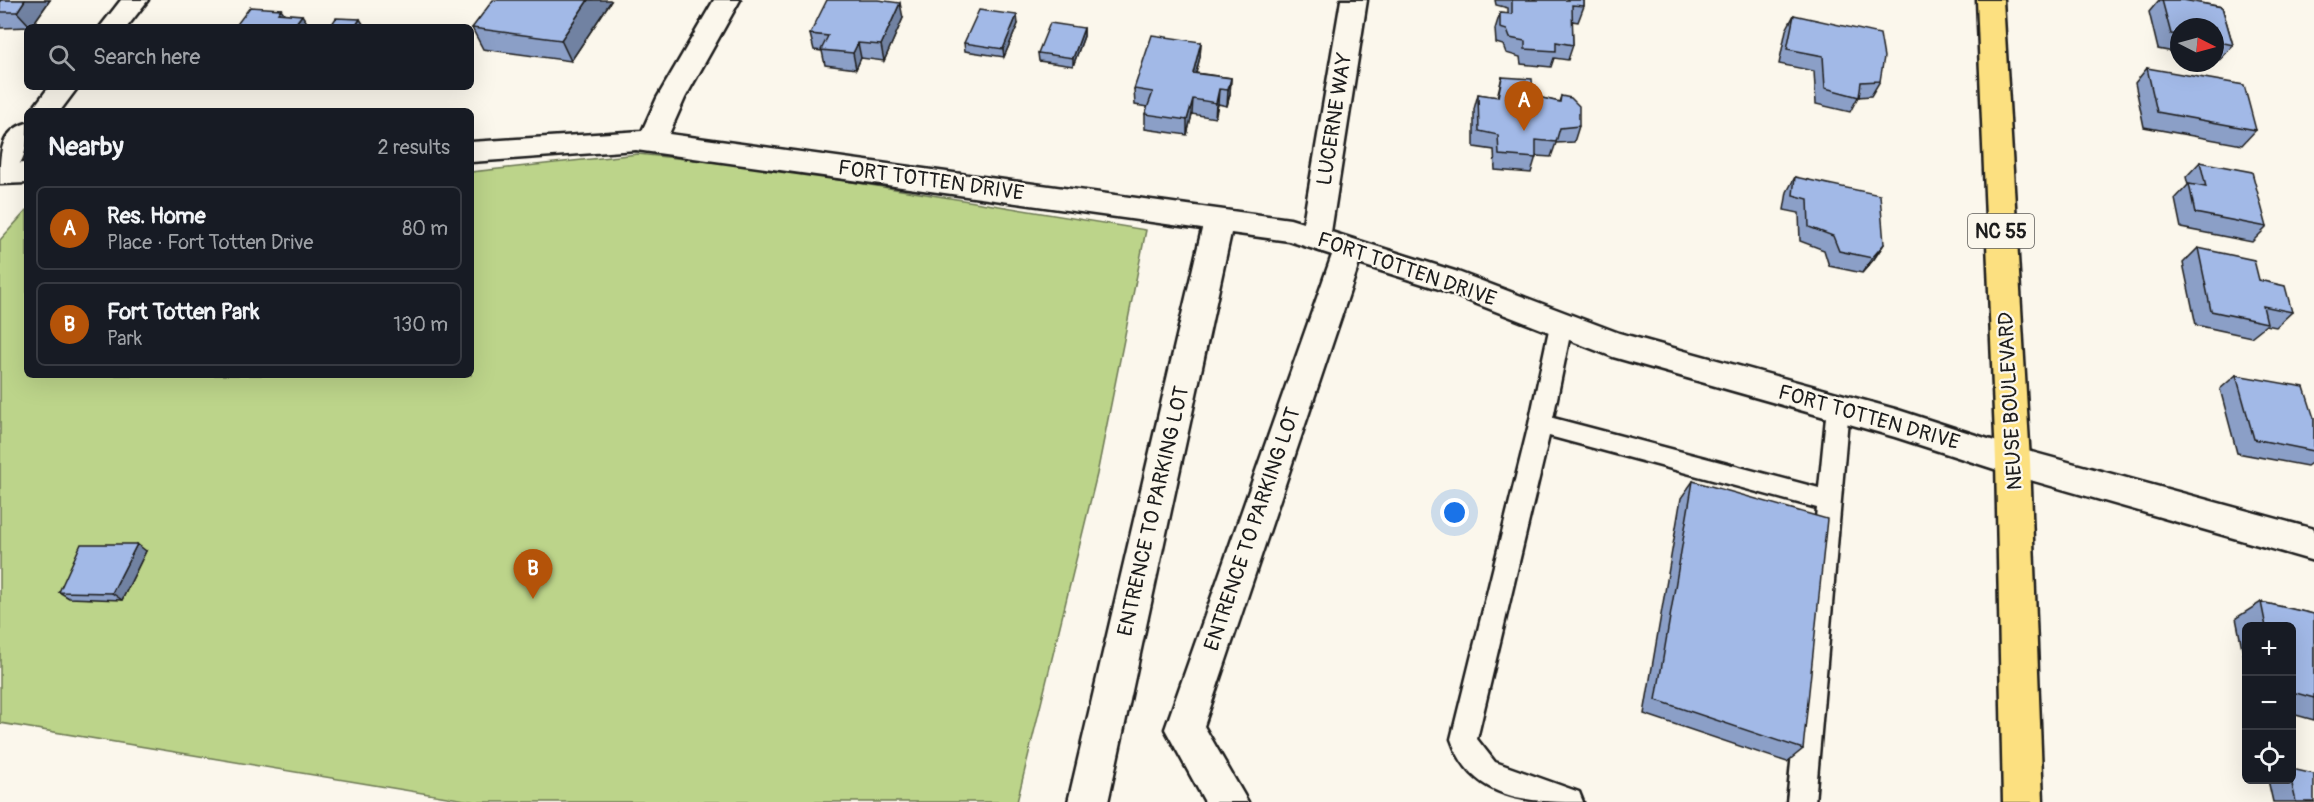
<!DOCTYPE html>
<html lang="en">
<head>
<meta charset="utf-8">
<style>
  :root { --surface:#171b24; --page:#242831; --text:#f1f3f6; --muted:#9ea1a6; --line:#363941; --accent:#b45309 }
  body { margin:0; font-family:Pangolin,sans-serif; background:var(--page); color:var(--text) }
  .controls { position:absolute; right:18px; bottom:18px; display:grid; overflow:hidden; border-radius:9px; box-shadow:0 6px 24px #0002 }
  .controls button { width:54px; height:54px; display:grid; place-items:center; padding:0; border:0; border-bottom:2px solid var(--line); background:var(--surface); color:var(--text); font:30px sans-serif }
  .compass { position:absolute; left:2170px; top:18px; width:54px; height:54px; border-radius:50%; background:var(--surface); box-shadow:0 6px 24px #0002; rotate:96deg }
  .you { position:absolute; left:1455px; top:513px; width:21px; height:21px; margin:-15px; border:4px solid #fff; border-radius:50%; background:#1a73e8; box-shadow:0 0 0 9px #1a73e833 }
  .badge { display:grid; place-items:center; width:39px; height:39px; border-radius:50%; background:var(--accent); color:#fff; font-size:20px; font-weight:700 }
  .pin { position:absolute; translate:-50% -50px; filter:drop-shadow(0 2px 3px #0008) }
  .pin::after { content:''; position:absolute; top:32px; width:21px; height:18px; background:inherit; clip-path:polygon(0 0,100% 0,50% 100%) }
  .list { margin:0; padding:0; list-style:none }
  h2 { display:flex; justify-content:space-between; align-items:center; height:78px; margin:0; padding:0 24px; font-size:26px }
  h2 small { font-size:20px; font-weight:400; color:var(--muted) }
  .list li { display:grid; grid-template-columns:39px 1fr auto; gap:18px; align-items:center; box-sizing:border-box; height:84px; margin:0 12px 12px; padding:0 12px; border:2px solid var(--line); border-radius:9px }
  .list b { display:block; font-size:22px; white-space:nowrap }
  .list p { margin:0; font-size:20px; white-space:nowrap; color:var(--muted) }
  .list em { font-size:20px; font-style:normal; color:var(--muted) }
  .icon { flex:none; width:33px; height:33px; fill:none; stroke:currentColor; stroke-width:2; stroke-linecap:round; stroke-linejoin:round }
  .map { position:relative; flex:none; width:2314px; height:802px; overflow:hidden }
  .search { position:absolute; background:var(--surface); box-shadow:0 6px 24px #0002; left:24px; top:24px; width:450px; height:66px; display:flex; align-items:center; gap:15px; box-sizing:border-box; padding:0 21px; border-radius:9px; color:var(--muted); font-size:22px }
  .panel { position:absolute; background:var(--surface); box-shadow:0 6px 24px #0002; left:24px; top:108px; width:450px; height:270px; border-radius:9px }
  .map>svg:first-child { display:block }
  .green { fill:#bcd48a; stroke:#6c7853; stroke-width:1.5 }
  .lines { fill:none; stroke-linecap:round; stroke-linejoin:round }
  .lane-casing { stroke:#1c1c1c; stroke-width:5 }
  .street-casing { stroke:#1c1c1c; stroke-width:5 }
  .secondary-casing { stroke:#1c1c1c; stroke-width:5 }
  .primary-casing { stroke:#1c1c1c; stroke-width:5 }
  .lane { fill:#fbf7ec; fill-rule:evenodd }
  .street { fill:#fbf7ec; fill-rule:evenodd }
  .secondary { fill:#fbf7ec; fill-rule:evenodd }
  .primary { fill:#fce080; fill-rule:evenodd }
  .wall { fill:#8b9fc7; stroke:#1c1c1c; stroke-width:1.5 }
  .shaded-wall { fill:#7182a2; stroke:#1c1c1c; stroke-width:1.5 }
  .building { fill:#a2b9e7; stroke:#1c1c1c; stroke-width:1.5 }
  .labels { text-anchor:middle; stroke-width:4.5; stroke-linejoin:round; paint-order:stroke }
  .shield { fill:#fbf7ec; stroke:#5f5e5a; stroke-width:1.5 }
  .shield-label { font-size:20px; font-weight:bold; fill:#1c1c1c }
  .street-label { font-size:21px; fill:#1c1c1c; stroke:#fbf7ec }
</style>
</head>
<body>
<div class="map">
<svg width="2314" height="802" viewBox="0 0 2314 802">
  <rect width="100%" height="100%" fill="#fbf7ec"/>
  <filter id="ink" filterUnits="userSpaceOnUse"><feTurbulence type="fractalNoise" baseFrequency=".0167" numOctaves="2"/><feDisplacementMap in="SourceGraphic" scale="12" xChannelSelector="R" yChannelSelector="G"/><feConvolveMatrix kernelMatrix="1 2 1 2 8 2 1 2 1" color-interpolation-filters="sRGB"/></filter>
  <g filter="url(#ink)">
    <path class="green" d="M638,154L760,167L1146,230L1097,474L1017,802H477L0,723V240L27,210V375H471V172Z"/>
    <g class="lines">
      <defs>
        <path id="lane" d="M1561,317L1569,319L1572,325L1553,418L1819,488L1827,407L1830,400L1838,398L1846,400L1849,407L1815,802H1787L1817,508L1549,436L1477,739L1495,762L1579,792L1583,802C1526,802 1472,800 1451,739L1529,424L1550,325L1553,319Z"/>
        <path id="street" d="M714,0H740L685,98L669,134L1290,219L1303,223L1341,0H1367L1331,232L1458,272L1619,333L1895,409L2013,447L2314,529V561L2013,475L1895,437L1613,357L1436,288L1359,264L1204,726L1248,802H1205L1165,729L1332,255L1289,241L1231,233L1108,802H1068L1202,229L636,150L471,162V142L642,131L657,98Z
          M27,163V183L0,184V164Z"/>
        <path id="secondary" d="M121,0H148L127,27H100Z
          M49,87H78L60,111H31Z
          M27,123C27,147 27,169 0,177C0,154 0,131 27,123Z"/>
        <path id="primary" d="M1977,0H2003L2030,461L2043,802H2003L1996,461Z"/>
      </defs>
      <use href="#lane" class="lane-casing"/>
      <use href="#street" class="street-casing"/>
      <use href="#secondary" class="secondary-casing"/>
      <use href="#primary" class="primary-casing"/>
      <use href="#lane" class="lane"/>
      <use href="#street" class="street"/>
      <use href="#secondary" class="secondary"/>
      <use href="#primary" class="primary"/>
    </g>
    <path class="wall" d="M0,0H50L31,27L0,28Z
      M1495,0H1584V6L1578,22L1572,21L1573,45L1568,60L1554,58L1551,67L1521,64L1520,57L1506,53L1503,45L1496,43L1495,29L1500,13L1508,14V8L1496,5Z
      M2159,0H2183L2222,7L2233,45L2220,60L2215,59V27H2179V53L2158,49L2149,12Z
      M611,1L571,61L483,49L472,28Z
      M1794,15L1880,81L1871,96L1858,97L1850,112L1816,104L1814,71L1779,64L1786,30Z
      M903,18L884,61L861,58L856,69L825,65L822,51L814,50L810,34Z
      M1018,24L1004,57L965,51L964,43Z
      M1084,28V36L1073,66L1039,61L1038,53Z
      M1201,42L1200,57L1196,73L1231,78L1230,94L1227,106L1218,104L1215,118L1192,114L1187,135L1145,129V114L1148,107L1135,105L1134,89Z
      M2147,68L2256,130L2242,145L2144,127L2135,83Z
      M1502,77L1533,96L1559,102L1561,96L1579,126L1574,142L1556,143L1551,157L1536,156L1531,173L1495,170L1494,150L1474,147V109L1478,94L1497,97Z
      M2200,162L2267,227L2252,242L2181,228L2175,199L2188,185L2186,177Z
      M1795,177L1884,244L1874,259L1862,273L1829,266L1824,250L1800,241L1799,213L1784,210L1787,192Z
      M2198,248L2259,280L2292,312L2276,327L2266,325L2251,337L2196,325L2183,263Z
      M2236,375L2314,418V461L2307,466L2237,453L2220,389Z
      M1693,481L1803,749L1787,762L1644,714L1681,498Z
      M146,551L122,600L69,598L59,592Z
      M2261,602L2314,614V720L2292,714V627H2247V673L2236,618Z
      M2268,780H2292L2314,802H2273Z"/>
    <path class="shaded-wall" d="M25,0H50L31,27L17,12Z
      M588,0H610L611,1L571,61L561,40Z
      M900,3L903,18L884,61L881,45Z
      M281,9L292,24L278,13Z
      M302,15L310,27H293Z
      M1017,15L1018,24L1004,57L1003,49Z
      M360,19L365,27H355Z
      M1084,28V36L1073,66V58Z
      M1201,42L1200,57L1192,88L1193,73Z
      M858,43L861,58L856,69L853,53Z
      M1231,78L1230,94L1227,106L1228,90Z
      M1219,89L1218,104L1215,118L1216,103Z
      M1193,99L1192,114L1187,135V120Z
      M1884,244L1874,259L1862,273L1872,258Z
      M137,544L146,551L122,600L112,593Z"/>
    <path class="building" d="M0,0H25L17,12H0Z
      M493,0H588L561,40L472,28Z
      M827,0H878L900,3L881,45L858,43L853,53L821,50L828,36L810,34Z
      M1512,0H1584V6L1572,5L1573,45L1556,42V51L1525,49V41L1510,38L1507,30L1500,28V13L1512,14Z
      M2162,0H2183L2222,7L2233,45L2215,41V27H2179V35L2171,34Z
      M250,7L281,9L278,13L302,15L293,27H235Z
      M979,10L1017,15L1003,49L964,43Z
      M1794,15L1880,34L1884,57L1880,81L1861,82L1859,97L1825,88L1823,56L1787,49Z
      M336,18L360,19L355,27H330Z
      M1050,23L1084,28L1073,58L1038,53Z
      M1152,35L1201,42L1193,73L1231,78L1228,90L1219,89L1216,103L1193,99L1187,120L1145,114L1153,92L1134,89Z
      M2147,68L2244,85L2256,130L2157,112Z
      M1502,77L1532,79L1533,96L1560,102L1561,96L1571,98L1579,106V126L1560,128L1556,142L1536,140V158L1499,155L1498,135L1479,131L1478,94L1498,97Z
      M2200,162L2252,172L2267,227L2195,213L2189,184L2206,187Z
      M1795,177L1880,195L1884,244L1872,258L1839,251L1833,236L1809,227L1808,199L1793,195Z
      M2198,248L2254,260L2259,280L2285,286L2292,312L2263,306L2267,323L2211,311Z
      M2236,375L2304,387L2314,418V451L2254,439Z
      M1693,481L1827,519L1803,749L1656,700Z
      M81,544H137L112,593L59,592Z
      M2261,602L2314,614V698L2292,692V627H2266Z
      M2292,769L2314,774V802H2296L2291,780Z"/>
  </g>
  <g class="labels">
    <rect class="shield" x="1968" y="214" width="66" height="34" rx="4.5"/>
    <g class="shield-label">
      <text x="2001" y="238">NC 55</text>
    </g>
    <g class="street-label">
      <text transform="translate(1334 119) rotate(-81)" y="7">LUCERNE WAY</text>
      <text transform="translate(931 180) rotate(8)" y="7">FORT TOTTEN DRIVE</text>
      <text transform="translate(1407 269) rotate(19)" y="7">FORT TOTTEN DRIVE</text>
      <text transform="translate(2010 401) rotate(-93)" y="7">NEUSE BOULEVARD</text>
      <text transform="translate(1869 417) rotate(16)" y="7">FORT TOTTEN DRIVE</text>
      <text transform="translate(1153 511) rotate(-77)" y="7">ENTRENCE TO PARKING LOT</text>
      <text transform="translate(1252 529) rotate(-71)" y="7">ENTRENCE TO PARKING LOT</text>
    </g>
  </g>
</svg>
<div class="controls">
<button>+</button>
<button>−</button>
<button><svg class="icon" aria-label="locate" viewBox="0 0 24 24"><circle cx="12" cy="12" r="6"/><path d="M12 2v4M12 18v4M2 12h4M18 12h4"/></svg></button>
</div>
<svg class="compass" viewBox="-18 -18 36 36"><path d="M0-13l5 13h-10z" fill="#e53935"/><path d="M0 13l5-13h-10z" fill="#9ea1a6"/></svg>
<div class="you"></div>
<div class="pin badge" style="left:1524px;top:131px">A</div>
<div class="pin badge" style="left:533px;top:599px">B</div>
<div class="search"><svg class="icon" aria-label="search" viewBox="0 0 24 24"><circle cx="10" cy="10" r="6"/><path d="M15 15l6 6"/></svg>Search here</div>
<section class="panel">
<h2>Nearby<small>2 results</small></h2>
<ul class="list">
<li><span class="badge">A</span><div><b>Res. Home</b><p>Place · Fort Totten Drive</p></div><em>80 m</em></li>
<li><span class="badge">B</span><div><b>Fort Totten Park</b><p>Park</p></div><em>130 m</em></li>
</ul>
</section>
</div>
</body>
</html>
